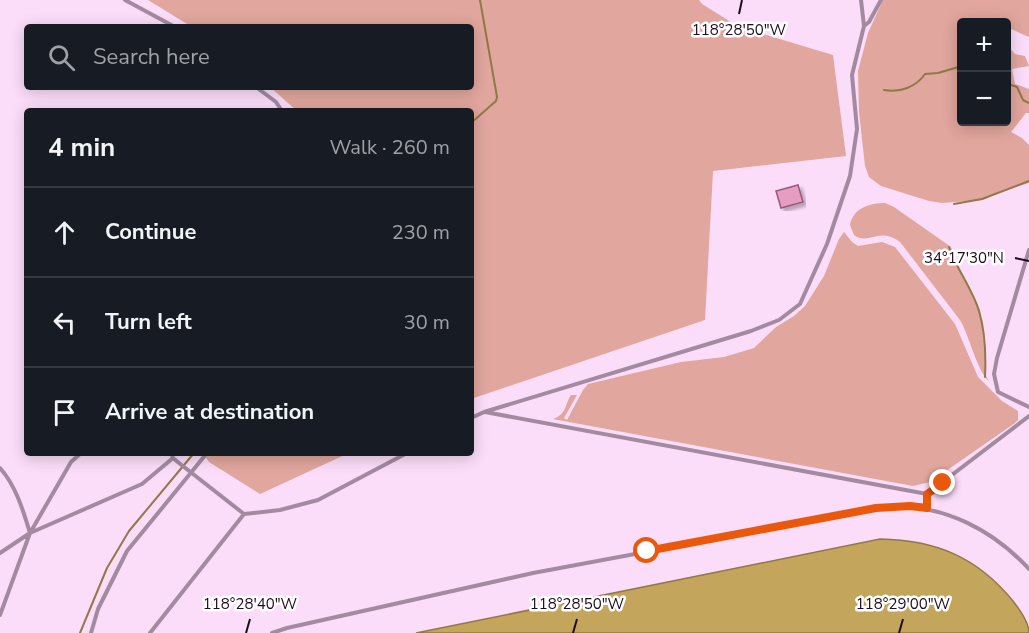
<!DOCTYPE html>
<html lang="en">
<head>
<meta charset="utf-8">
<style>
  :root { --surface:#171b24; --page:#242831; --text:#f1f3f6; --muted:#9ea1a6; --line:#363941 }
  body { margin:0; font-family:"Nunito Sans",sans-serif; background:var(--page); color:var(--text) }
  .controls { position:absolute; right:18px; top:18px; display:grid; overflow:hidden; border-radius:6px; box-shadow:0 3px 15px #0003 }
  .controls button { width:54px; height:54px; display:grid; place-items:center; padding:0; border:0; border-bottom:2px solid var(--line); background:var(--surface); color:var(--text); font:30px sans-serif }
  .stop { position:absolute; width:18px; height:18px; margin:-14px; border:4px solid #ea580c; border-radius:50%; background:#fff }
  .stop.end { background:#ea580c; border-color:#fff; box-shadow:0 2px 6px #0008 }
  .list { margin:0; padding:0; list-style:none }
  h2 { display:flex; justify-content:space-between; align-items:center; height:78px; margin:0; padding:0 24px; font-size:26px }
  h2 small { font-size:20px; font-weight:400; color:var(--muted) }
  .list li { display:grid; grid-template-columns:39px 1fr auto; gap:18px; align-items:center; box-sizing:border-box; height:90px; padding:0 24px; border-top:2px solid var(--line) }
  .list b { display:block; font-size:22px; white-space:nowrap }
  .list em { font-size:20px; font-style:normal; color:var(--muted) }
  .icon { flex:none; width:33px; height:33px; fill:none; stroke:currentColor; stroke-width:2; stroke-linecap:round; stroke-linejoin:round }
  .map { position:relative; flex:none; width:1029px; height:633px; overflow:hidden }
  .search { position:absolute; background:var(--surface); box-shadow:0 3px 15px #0003; left:24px; top:24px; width:450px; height:66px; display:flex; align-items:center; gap:15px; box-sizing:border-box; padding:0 21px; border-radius:6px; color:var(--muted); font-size:22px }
  .panel { position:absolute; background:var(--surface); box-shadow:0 3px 15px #0003; left:24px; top:108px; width:450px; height:348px; border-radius:6px }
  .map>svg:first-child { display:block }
  .green { fill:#e1a69d }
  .water { fill:#c3a65c; stroke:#927849; stroke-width:1.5 }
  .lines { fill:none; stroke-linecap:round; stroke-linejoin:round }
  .stream { stroke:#927849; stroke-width:2 }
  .building { fill:#e79cc1; stroke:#945b78; stroke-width:1.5; filter:url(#shadow) }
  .service { stroke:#a38aa1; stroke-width:4 }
  .route { stroke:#ea580c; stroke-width:8 }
  .ticks { fill:none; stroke:#1e0d1d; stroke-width:2 }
  .ticks-label { font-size:15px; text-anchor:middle; fill:#1e0d1d; stroke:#fff; stroke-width:5; stroke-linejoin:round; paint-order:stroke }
</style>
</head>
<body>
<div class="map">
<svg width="1029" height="633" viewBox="0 0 1029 633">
  <defs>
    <filter id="shadow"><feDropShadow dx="3.5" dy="3.5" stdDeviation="1.5" flood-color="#0004"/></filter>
  </defs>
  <rect width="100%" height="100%" fill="#fbddf9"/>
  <path class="green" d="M148,0H699L702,4L739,27L833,55L846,156L713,171L705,320L471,399V111H297L270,87H471V27H192Z
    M883,0H1029V37L1011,29L1007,30L1006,22H962V122H1006L1007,45L1015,54L1025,56L1029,66L1012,69L1015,84L1029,89V113H1026L1011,132L1022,138L1029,145V183L998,193L983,200L942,203L929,201L881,186L869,177L865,166L859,112L858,71L868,33Z
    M885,203L894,207L951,247L960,272L980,310L986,357V376L989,381C978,373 969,335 960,320L900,242C878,226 869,246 854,235L850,225C853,208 870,203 885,203Z
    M844,232L852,242L858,246L882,242L895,247L955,324L978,377L1002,401L1018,411V420L1015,423L930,482L913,486L553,419C567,414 564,406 571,395H577L564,418L567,420L583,390L588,384L681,362L724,357L754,348L776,327L794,316L805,306L824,276L839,239Z
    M203,453H349L260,494L209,462Z"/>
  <path class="water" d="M880,539C936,540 977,557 1013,601C1019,609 1029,622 1029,633H416Z"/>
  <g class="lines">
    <path class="stream" d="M1006,79L1011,85L1017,87L1023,100L1029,103
      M884,90C900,93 916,87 925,74L938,73L962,66
      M471,123L496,101L497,97L480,0
      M954,204L982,199L1029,181
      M949,247C957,270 973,290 979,311C985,331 986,356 985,377
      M80,633L107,568L129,531L194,453"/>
  </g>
  <path class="building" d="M798,185L803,202L781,208L776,191Z"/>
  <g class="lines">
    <path class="service" d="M125,0L175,27
      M864,26L869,22L881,0
      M256,87L276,102L282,111
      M1029,250L997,358L994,374L998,392L1029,407
      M485,412L927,494V508
      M471,418L484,412L751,331L779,320L800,304L827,244L850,176L857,129L852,75L864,26L861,0
      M171,453L173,458L179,463L244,514L280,510L318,500L407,453
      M0,468C16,486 23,510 30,533
      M927,494L1029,416
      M0,553L30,533L142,484L173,458
      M0,615L30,533L71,462L81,453
      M91,633L98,609L127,551L207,453
      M150,633L244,514
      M272,633L287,628L533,573L893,506C946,506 993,530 1029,569"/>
  </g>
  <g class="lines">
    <path class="route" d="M647,551L876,508L910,506L927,508V494L943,483"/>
  </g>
  <path class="ticks" d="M739,14L742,0M1015,258L1029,261M246,633L250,619M573,633L577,619M899,633L903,619"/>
  <g class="ticks-label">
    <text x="739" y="35">118°28'50"W</text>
    <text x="964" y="263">34°17'30"N</text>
    <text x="250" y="609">118°28'40"W</text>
    <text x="577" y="609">118°28'50"W</text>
    <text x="903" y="609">118°29'00"W</text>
  </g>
</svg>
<div class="controls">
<button>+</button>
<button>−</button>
</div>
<div class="stop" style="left:647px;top:551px"></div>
<div class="stop end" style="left:943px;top:483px"></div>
<div class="search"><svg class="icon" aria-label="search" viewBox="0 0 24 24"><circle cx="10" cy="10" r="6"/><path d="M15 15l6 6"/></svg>Search here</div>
<section class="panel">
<h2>4 min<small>Walk · 260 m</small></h2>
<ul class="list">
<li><svg class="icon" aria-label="ahead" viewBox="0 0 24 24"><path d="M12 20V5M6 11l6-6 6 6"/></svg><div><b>Continue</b></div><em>230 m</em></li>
<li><svg class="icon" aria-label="left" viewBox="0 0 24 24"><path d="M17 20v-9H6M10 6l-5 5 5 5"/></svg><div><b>Turn left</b></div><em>30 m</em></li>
<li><svg class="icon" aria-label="arrive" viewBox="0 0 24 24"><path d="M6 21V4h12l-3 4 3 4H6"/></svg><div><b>Arrive at destination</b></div></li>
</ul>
</section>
</div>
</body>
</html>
